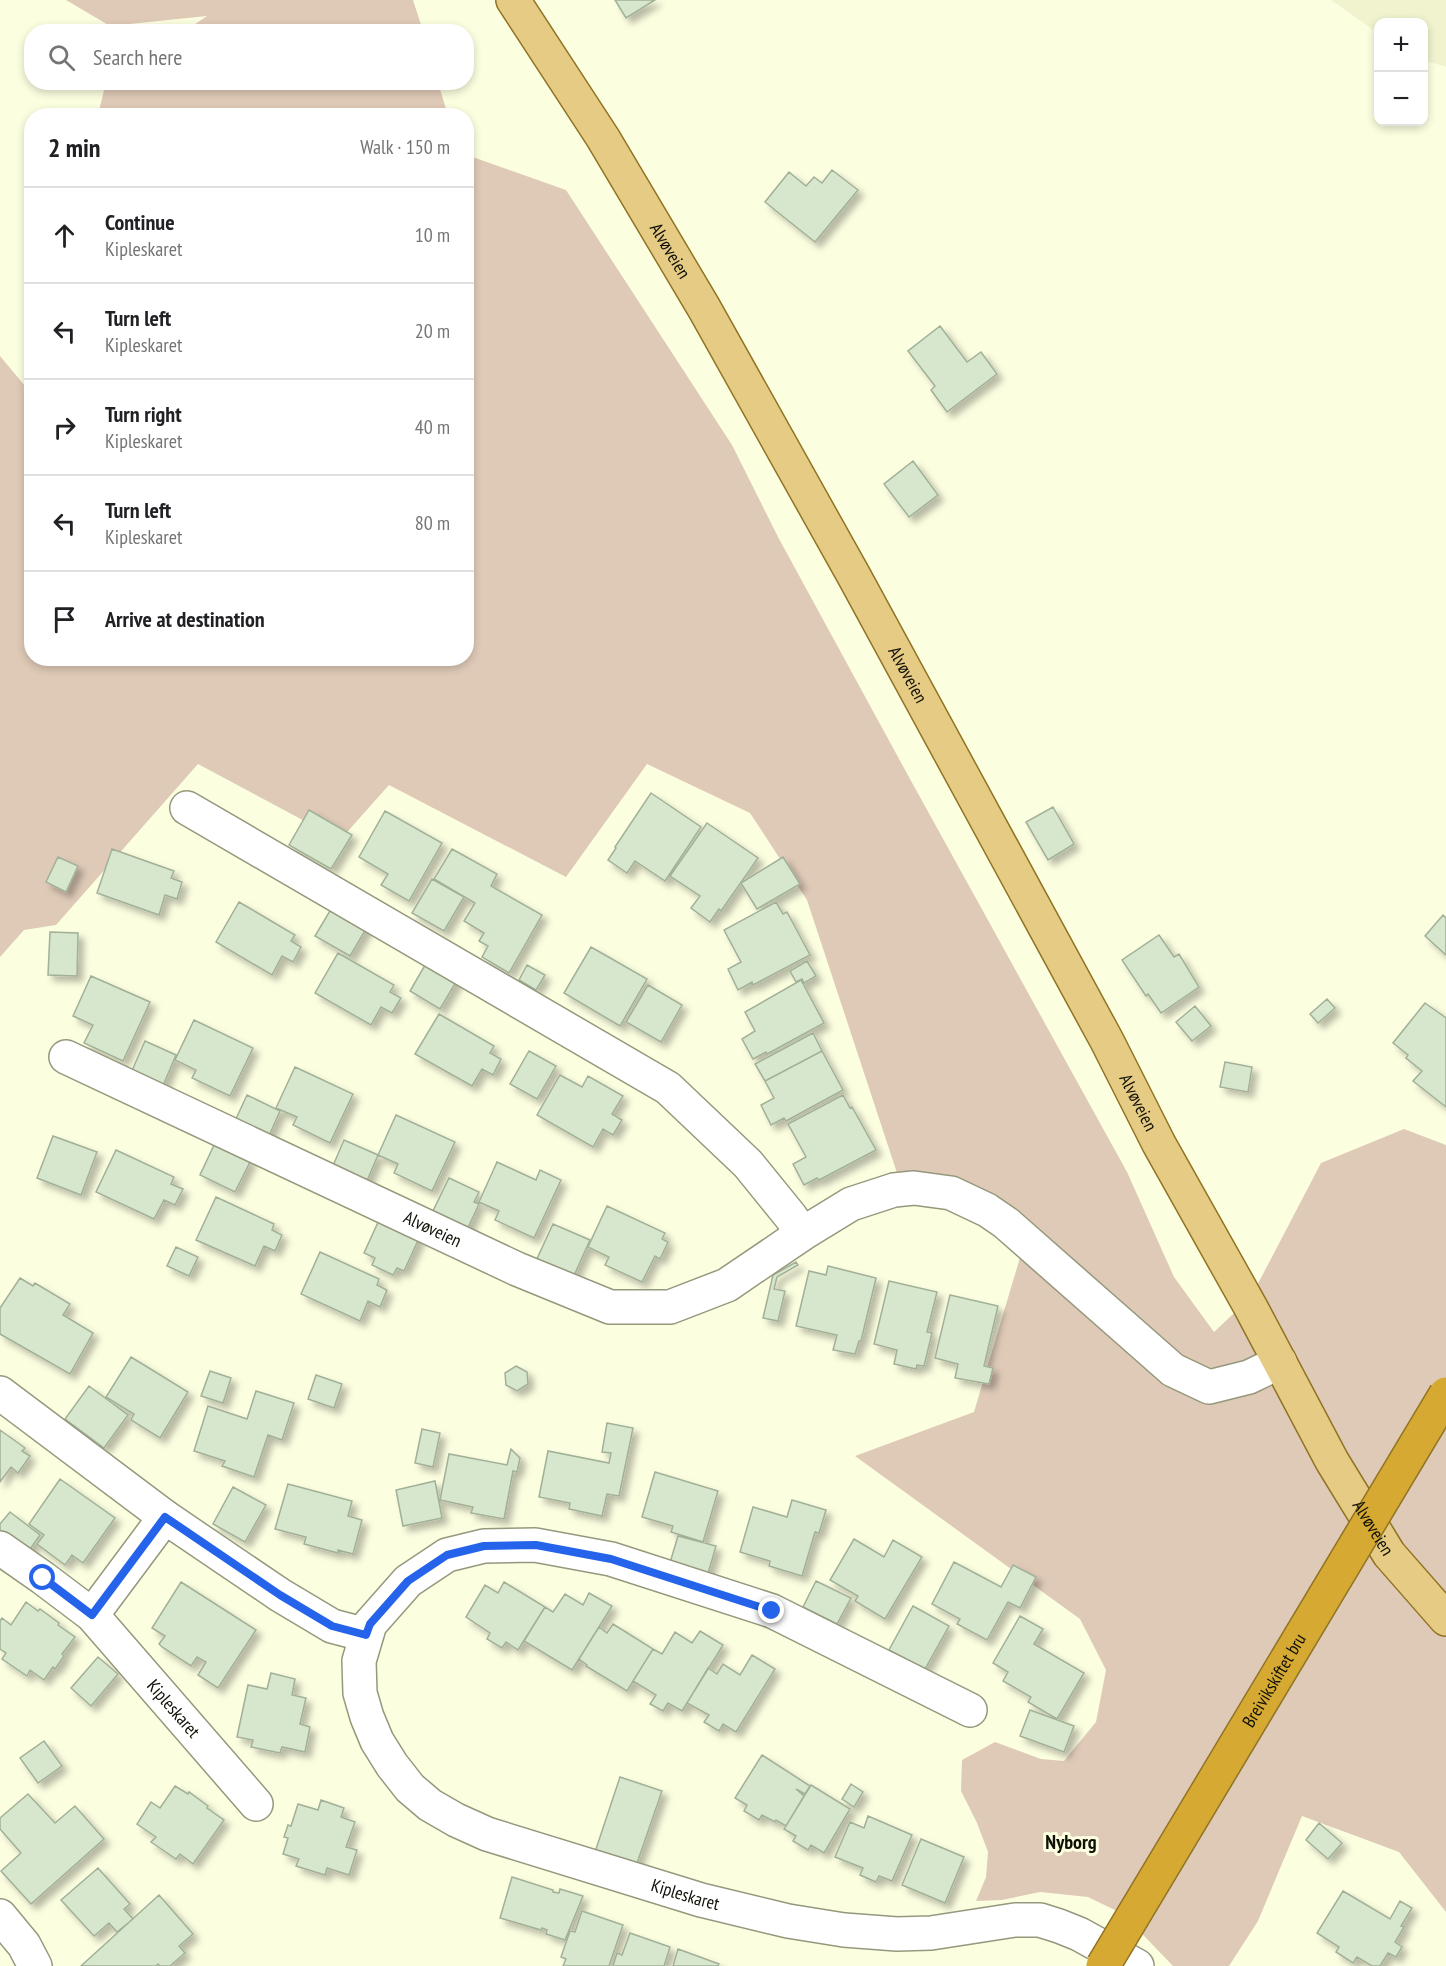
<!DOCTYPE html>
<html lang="en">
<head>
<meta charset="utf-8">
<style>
  :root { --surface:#fff; --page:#f2f2f2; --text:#202124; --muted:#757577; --line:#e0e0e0 }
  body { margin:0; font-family:"PT Sans Narrow",sans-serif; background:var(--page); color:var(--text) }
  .controls { position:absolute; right:18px; top:18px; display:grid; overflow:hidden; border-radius:12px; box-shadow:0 3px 9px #0003 }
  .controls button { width:54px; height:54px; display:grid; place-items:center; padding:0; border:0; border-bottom:2px solid var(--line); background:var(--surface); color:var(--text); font:30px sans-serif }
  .stop { position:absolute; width:18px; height:18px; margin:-14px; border:4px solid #2563eb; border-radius:50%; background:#fff }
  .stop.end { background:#2563eb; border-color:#fff; box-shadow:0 2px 6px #0008 }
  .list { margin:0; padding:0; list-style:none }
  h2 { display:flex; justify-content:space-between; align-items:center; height:78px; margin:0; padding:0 24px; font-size:26px }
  h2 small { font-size:20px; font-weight:400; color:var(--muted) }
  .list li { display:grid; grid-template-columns:39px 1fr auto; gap:18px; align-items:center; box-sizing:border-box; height:96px; padding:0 24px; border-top:2px solid var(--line) }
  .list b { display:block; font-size:22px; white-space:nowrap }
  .list p { margin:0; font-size:20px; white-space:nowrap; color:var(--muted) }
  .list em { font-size:20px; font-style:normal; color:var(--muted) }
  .icon { flex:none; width:33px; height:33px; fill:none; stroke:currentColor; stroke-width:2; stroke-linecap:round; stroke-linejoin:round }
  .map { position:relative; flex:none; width:1446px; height:1966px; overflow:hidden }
  .search { position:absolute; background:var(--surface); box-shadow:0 3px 9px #0003; left:24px; top:24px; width:450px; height:66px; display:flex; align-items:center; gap:15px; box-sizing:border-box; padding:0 21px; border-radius:24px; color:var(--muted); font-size:22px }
  .panel { position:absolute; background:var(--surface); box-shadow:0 3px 9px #0003; left:24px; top:108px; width:450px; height:558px; border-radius:24px }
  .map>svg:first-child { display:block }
  .built { fill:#f0f3ce }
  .green { fill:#dfcab7 }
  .building { fill:#d7e7cd; stroke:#a1b097; stroke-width:1.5; filter:url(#shadow) }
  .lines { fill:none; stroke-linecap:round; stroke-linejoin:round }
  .minor-casing { stroke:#96987d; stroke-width:36 }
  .major-casing { stroke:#907323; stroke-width:36 }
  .minor { stroke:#fff; stroke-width:33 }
  .major { stroke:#e6cb84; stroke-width:33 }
  .highway-bridge-casing { stroke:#907323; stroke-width:36; stroke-linecap:butt }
  .highway-bridge { stroke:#d5a932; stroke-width:33 }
  .route { stroke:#2563eb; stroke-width:8 }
  .labels { text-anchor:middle; stroke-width:6; stroke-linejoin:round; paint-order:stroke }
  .street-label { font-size:18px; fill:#0f1006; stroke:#fcfee0 }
  .neighbourhood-label { font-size:20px; font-weight:bold; fill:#0f1006; stroke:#fcfee0 }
</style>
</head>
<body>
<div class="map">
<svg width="1446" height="1966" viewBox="0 0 1446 1966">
  <defs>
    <filter id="shadow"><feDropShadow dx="5.5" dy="5.5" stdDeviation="3" flood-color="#0004"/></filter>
  </defs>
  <rect width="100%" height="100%" fill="#fcfee0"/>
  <path class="built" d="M1331,0H1446V67L1424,60V22H1378V33Z"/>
  <path class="green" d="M66,0H413L423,31H185L207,16L110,26Z
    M110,82L438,83L448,115H98L105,86Z
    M467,155L566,190L732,445L778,537L910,779L1127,1172L1174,1277L1214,1332L1251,1297L1321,1163L1404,1129L1446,1145V1912L1399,1852L1302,1816L1258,1921L1229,1966H1173L1123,1914L1088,1897L1040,1892L1002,1900L976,1901L986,1877L988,1852L977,1823L961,1791L962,1760L995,1742L1041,1759L1064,1761L1096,1722L1106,1670L1080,1619L855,1456L974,1412L1024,1244L900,1182L807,900L750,813L647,764L566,877L389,785L340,840L198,764L56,925L24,930L0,957V356L30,392L31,387L32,658H466Z"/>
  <path class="building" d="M615,0H655L626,18Z
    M832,170L858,190L815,242L765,202L789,172L806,186L814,177L822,183Z
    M940,326L967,362L981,352L997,374L947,412L931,390L935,386L908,351Z
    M913,461L938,495L909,517L884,484Z
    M651,793L701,827L665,881L635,861L627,873L608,860L616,848L615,847Z
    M1053,807L1074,844L1048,860L1026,822Z
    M309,810L352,835L331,869L289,845Z
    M385,811L442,843L409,901L381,885L388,874L359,857Z
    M707,823L758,858L721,911L719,909L710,922L691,908L700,896L670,876Z
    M112,849L174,871L171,878L182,882L177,899L165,895L159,915L97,893Z
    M452,849L497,874L491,886L542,915L509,973L482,957L488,946L479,941L484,933L464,921L475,903L434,879Z
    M58,857L78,866L66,892L46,882Z
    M783,857L800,884L757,909L741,883Z
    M432,879L464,897L444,931L412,913Z
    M239,902L295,935L291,941L301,947L293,962L282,956L272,975L216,942Z
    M776,902L783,914L787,912L810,955L753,985L752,982L738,990L728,969L741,962L724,930Z
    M334,904L369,924L350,956L315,936Z
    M1443,915L1446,918V955L1425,936Z
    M50,932L78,933L77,976L48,975Z
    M1159,935L1174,957L1179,954L1199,987L1161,1013L1148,994L1146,996L1122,960Z
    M591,947L647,979L620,1026L564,993Z
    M338,953L394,985L390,992L401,998L392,1013L381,1007L371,1025L315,993Z
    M428,960L459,977L440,1009L410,991Z
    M807,961L816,976L804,983L802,979L796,982L790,971Z
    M527,965L545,975L536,990L519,980Z
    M91,976L150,1002L123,1061L84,1043L93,1025L73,1016Z
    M801,980L824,1023L767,1054L766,1052L753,1059L742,1039L755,1031L745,1012Z
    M648,985L682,1005L661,1042L626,1022Z
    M1327,999L1335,1008L1318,1023L1310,1014Z
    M1425,1003L1446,1018V1107L1413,1081L1422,1071L1406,1058L1408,1055L1393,1043Z
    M1195,1006L1211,1026L1192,1041L1176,1022Z
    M439,1014L494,1046L490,1053L501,1059L493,1075L482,1069L472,1086L415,1054Z
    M194,1020L253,1048L230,1096L192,1078L196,1070L175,1060Z
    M813,1033L822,1051L765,1081L755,1064Z
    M145,1041L176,1055L162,1088L130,1075Z
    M529,1051L556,1066L537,1099L510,1084Z
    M822,1051L843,1090L786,1121L784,1118L771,1125L761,1105L774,1098L765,1081Z
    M1225,1062L1252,1067L1248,1092L1220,1087Z
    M295,1067L353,1094L330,1143L293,1125L297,1117L276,1108Z
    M560,1075L582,1087L588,1076L623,1096L612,1114L622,1120L613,1135L603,1129L593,1147L537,1115Z
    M247,1095L280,1111L268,1138L234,1123Z
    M843,1095L850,1108L852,1107L876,1150L819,1180L817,1178L804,1185L793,1164L806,1157L788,1124Z
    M396,1115L455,1142L432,1191L394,1173L398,1164L378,1155Z
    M53,1136L97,1152L81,1195L37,1178Z
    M344,1140L378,1155L366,1183L332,1168Z
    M215,1143L251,1160L235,1192L200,1175Z
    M116,1150L174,1177L171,1184L183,1189L175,1205L164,1200L154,1219L96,1192Z
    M497,1162L536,1180L540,1170L561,1180L534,1238L495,1220L499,1211L479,1202Z
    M449,1178L479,1192L474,1202L479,1204L466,1232L431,1215Z
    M216,1197L274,1224L272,1230L282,1235L275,1251L264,1246L255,1266L196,1240Z
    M607,1206L665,1233L662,1239L668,1242L660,1259L655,1256L642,1282L605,1265L609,1257L588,1247Z
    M380,1218L420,1236L404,1271L397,1268L393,1275L372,1265L375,1258L364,1253Z
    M553,1224L590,1240L572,1280L535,1263Z
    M176,1247L198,1257L189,1276L167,1266Z
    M320,1252L379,1279L377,1285L387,1290L380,1307L368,1301L360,1321L301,1294Z
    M796,1262L798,1265L777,1277L774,1289L785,1291L778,1321L763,1318L773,1275Z
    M828,1266L876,1278L861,1341H859L855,1354L833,1350L837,1335L796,1326L809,1271L826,1275Z
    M20,1278L33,1286L35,1283L70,1304L63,1315L93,1333L70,1374L0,1334V1308Z
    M889,1281L937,1292L927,1332L932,1333L924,1366L917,1365L916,1369L894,1364L897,1350L874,1344Z
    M950,1295L998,1306L984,1366L993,1368L989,1384L955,1378L958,1364L935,1358Z
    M131,1357L188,1392L160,1438L131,1420L134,1414L106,1397Z
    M516,1366L527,1372L528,1384L517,1391L506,1385L505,1373Z
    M210,1371L231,1378L223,1403L201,1396Z
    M316,1375L342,1384L334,1408L308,1399Z
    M89,1386L128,1415L104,1448L65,1419Z
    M256,1391L294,1403L282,1440L268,1435L254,1477L222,1466L225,1461L194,1451L208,1406L247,1419Z
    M607,1423L633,1428L619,1496L607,1494L602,1516L569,1509L570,1503L539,1497L548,1451L609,1463L611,1453L602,1452Z
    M422,1429L440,1433L433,1467L415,1463Z
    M0,1430L25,1448L22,1451L30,1456L18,1473L11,1467L0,1482Z
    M511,1449L520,1458L517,1472L513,1471L504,1519L471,1513L473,1507L440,1500L449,1454L507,1465Z
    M655,1472L718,1491L703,1542L671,1532L673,1526L642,1517Z
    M60,1479L115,1518L83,1563L72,1555L65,1565L37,1544L44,1535L29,1524Z
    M435,1481L442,1518L403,1526L396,1490Z
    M288,1484L352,1501L348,1516L362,1520L353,1554L338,1550V1553L304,1544L306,1537L275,1529Z
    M233,1487L266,1505L245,1542L213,1524Z
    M792,1500L826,1510L819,1533L815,1532L802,1576L769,1566L770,1561L740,1552L753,1507L787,1517Z
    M10,1512L40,1535L26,1555L0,1536V1524Z
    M678,1536L716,1546L707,1577L669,1566Z
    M854,1539L884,1557L893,1540L922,1557L885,1619L855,1601L858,1596L830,1580Z
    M954,1562L1001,1587L1013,1565L1036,1577L1020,1608L1008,1602L987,1640L957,1624L960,1619L932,1604Z
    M816,1581L851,1598L837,1624L803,1607Z
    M181,1582L256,1630L218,1688L198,1675L206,1662L197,1657L191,1666L162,1647L159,1644L165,1636L152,1628Z
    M504,1582L545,1607L518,1650L506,1642L502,1648L487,1639L490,1633L466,1617L485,1585L498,1593Z
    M589,1593L612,1606L572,1670L524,1641L545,1607L553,1612L565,1594L583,1605Z
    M26,1602L38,1611L40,1609L59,1623L58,1625L75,1637L62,1654L64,1656L55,1669L53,1667L44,1680L30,1670L27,1676L2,1659L6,1653L0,1649V1621L2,1618L11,1625Z
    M913,1606L949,1626L925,1669L889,1650Z
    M1020,1616L1043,1629L1034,1644L1084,1673L1057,1719L1028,1702L1031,1697L1003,1681L1008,1672L993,1663Z
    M613,1624L653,1649L627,1691L586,1666L587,1665L579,1659L599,1627L607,1633Z
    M700,1631L723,1645L682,1711L668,1703L663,1711L650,1704L656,1695L633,1681L653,1649L662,1654L675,1632L692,1643Z
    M752,1655L775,1669L736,1732L723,1724L719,1731L704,1722L709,1715L687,1703L708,1668L717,1674L723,1664L740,1675Z
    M98,1657L118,1674L91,1706L71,1688Z
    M271,1673L295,1679L292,1695L306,1698L300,1724L310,1727L305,1752L282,1747L280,1753L251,1747L253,1740L237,1737L248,1685L267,1689Z
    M1030,1710L1074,1726L1064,1752L1020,1736Z
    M44,1741L62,1766L38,1783L20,1758Z
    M762,1755L810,1786L805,1794L796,1789L804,1796L786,1826L776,1820L775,1822L762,1815L759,1820L744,1811L747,1805L735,1798Z
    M620,1777L662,1791L636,1866L595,1852Z
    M851,1784L863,1792L854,1807L842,1799Z
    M811,1785L850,1809L824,1853L811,1845L808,1850L793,1841L796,1836L784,1829Z
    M175,1786L188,1794L189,1792L208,1806L207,1808L224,1820L193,1864L180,1854L176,1859L151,1842L156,1837L137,1824L151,1802L160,1808Z
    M28,1794L55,1823L75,1806L104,1839L31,1904L1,1871L21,1853L0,1829V1818Z
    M321,1800L344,1808L341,1817L355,1822L346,1847L357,1850L349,1875L327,1868L325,1875L296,1866L299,1859L283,1854L288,1838L284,1837L288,1825L291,1826L298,1804L318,1810Z
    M868,1816L912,1835L892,1881L879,1876L876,1882L860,1875L863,1868L835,1857L850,1822L864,1828Z
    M1319,1823L1342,1843L1328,1859L1306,1840Z
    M921,1839L964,1857L945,1903L902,1885Z
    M98,1868L130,1904L124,1909L133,1919L117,1932L109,1923L94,1936L61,1900Z
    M512,1877L553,1890V1892L559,1893L560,1889L583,1896L565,1940L546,1934L547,1930L542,1928L541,1930L500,1918Z
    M1343,1891L1390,1919L1400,1901L1412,1908L1401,1926L1404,1927L1395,1942L1402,1947L1396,1957L1388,1953L1380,1966H1372L1357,1957L1353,1963L1336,1952L1339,1947L1317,1933Z
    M159,1895L193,1934L179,1946L185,1953L170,1966H160L158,1964L156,1966H81Z
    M582,1911L623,1925L609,1966H563L566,1959L561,1957L570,1931L575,1932Z
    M630,1933L670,1947L664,1966H613L617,1953L622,1955Z
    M678,1949L719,1964L718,1966H673Z"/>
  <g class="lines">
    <defs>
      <g id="minor">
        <path d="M187,808L668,1088L748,1164L791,1217L802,1234"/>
        <path id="s1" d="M66,1057L517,1269L610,1307H670L727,1285L802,1234L851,1204L894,1190L914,1188L951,1193L987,1210L1006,1223L1173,1370L1209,1387L1249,1377L1280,1362"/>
        <path d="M0,1393L165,1517L280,1595L332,1626L366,1635"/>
        <path id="s2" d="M0,1548L43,1578L92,1615L256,1804"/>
        <path d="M92,1615L165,1517"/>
        <path id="s3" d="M970,1710L772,1611L611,1559L535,1545L484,1546L447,1555L408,1581L370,1624L359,1661L360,1693L367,1717L377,1741L392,1765L410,1788L430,1805L456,1820L487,1834L701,1900L788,1921L844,1930L897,1934L931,1933L1015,1920H1040L1059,1926L1079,1934L1137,1966"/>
        <path d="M0,1916L24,1945L35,1966"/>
      </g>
      <g id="major">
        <path id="s4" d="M513,0L603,138L704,308L854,576L1107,1041L1159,1144L1250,1306L1332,1461L1389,1554L1446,1619"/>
      </g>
    </defs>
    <use href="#minor" class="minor-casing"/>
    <use href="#major" class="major-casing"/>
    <use href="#minor" class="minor"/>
    <use href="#major" class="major"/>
    <defs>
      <g id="highway-bridge">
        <path id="s5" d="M1103,1966L1446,1394"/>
      </g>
    </defs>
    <use href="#highway-bridge" class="highway-bridge-casing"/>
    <use href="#highway-bridge" class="highway-bridge"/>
  </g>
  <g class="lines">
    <path class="route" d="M43,1578L92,1615L165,1517L280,1595L332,1626L366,1635L370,1624L408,1581L447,1555L484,1546L536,1545L611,1559L772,1611"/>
  </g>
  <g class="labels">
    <g class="street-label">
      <text dy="6" stroke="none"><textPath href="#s4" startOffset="296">Alvøveien</textPath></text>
      <text dy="6" stroke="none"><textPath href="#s4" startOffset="782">Alvøveien</textPath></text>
      <text dy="6" stroke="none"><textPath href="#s4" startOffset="1268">Alvøveien</textPath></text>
      <text dy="6" stroke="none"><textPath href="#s1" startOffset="405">Alvøveien</textPath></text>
      <text dy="6" stroke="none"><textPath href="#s4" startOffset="1754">Alvøveien</textPath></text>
      <text dy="6" stroke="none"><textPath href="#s5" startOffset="333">Breivikskiftet bru</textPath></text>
      <text dy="6" stroke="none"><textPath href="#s2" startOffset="238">Kipleskaret</textPath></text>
      <text dy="6" stroke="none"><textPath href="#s3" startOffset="1138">Kipleskaret</textPath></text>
    </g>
    <g class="neighbourhood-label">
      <text x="1071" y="1849">Nyborg</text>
    </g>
  </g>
</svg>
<div class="controls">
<button>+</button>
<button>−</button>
</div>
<div class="stop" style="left:43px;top:1578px"></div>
<div class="stop end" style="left:772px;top:1611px"></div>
<div class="search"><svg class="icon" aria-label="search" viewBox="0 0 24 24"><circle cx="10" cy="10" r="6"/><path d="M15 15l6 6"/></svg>Search here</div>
<section class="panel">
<h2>2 min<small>Walk · 150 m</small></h2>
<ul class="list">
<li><svg class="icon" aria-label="ahead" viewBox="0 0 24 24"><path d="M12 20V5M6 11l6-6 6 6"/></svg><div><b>Continue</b><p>Kipleskaret</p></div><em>10 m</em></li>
<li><svg class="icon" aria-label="left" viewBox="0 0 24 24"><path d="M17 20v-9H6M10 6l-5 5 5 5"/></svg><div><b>Turn left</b><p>Kipleskaret</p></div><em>20 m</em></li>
<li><svg class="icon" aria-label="right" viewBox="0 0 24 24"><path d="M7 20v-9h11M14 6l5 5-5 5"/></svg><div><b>Turn right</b><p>Kipleskaret</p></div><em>40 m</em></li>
<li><svg class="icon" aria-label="left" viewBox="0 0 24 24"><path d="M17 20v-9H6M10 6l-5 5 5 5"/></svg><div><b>Turn left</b><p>Kipleskaret</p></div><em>80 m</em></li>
<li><svg class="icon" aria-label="arrive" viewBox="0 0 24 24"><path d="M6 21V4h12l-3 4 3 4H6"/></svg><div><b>Arrive at destination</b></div></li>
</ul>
</section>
</div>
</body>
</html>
